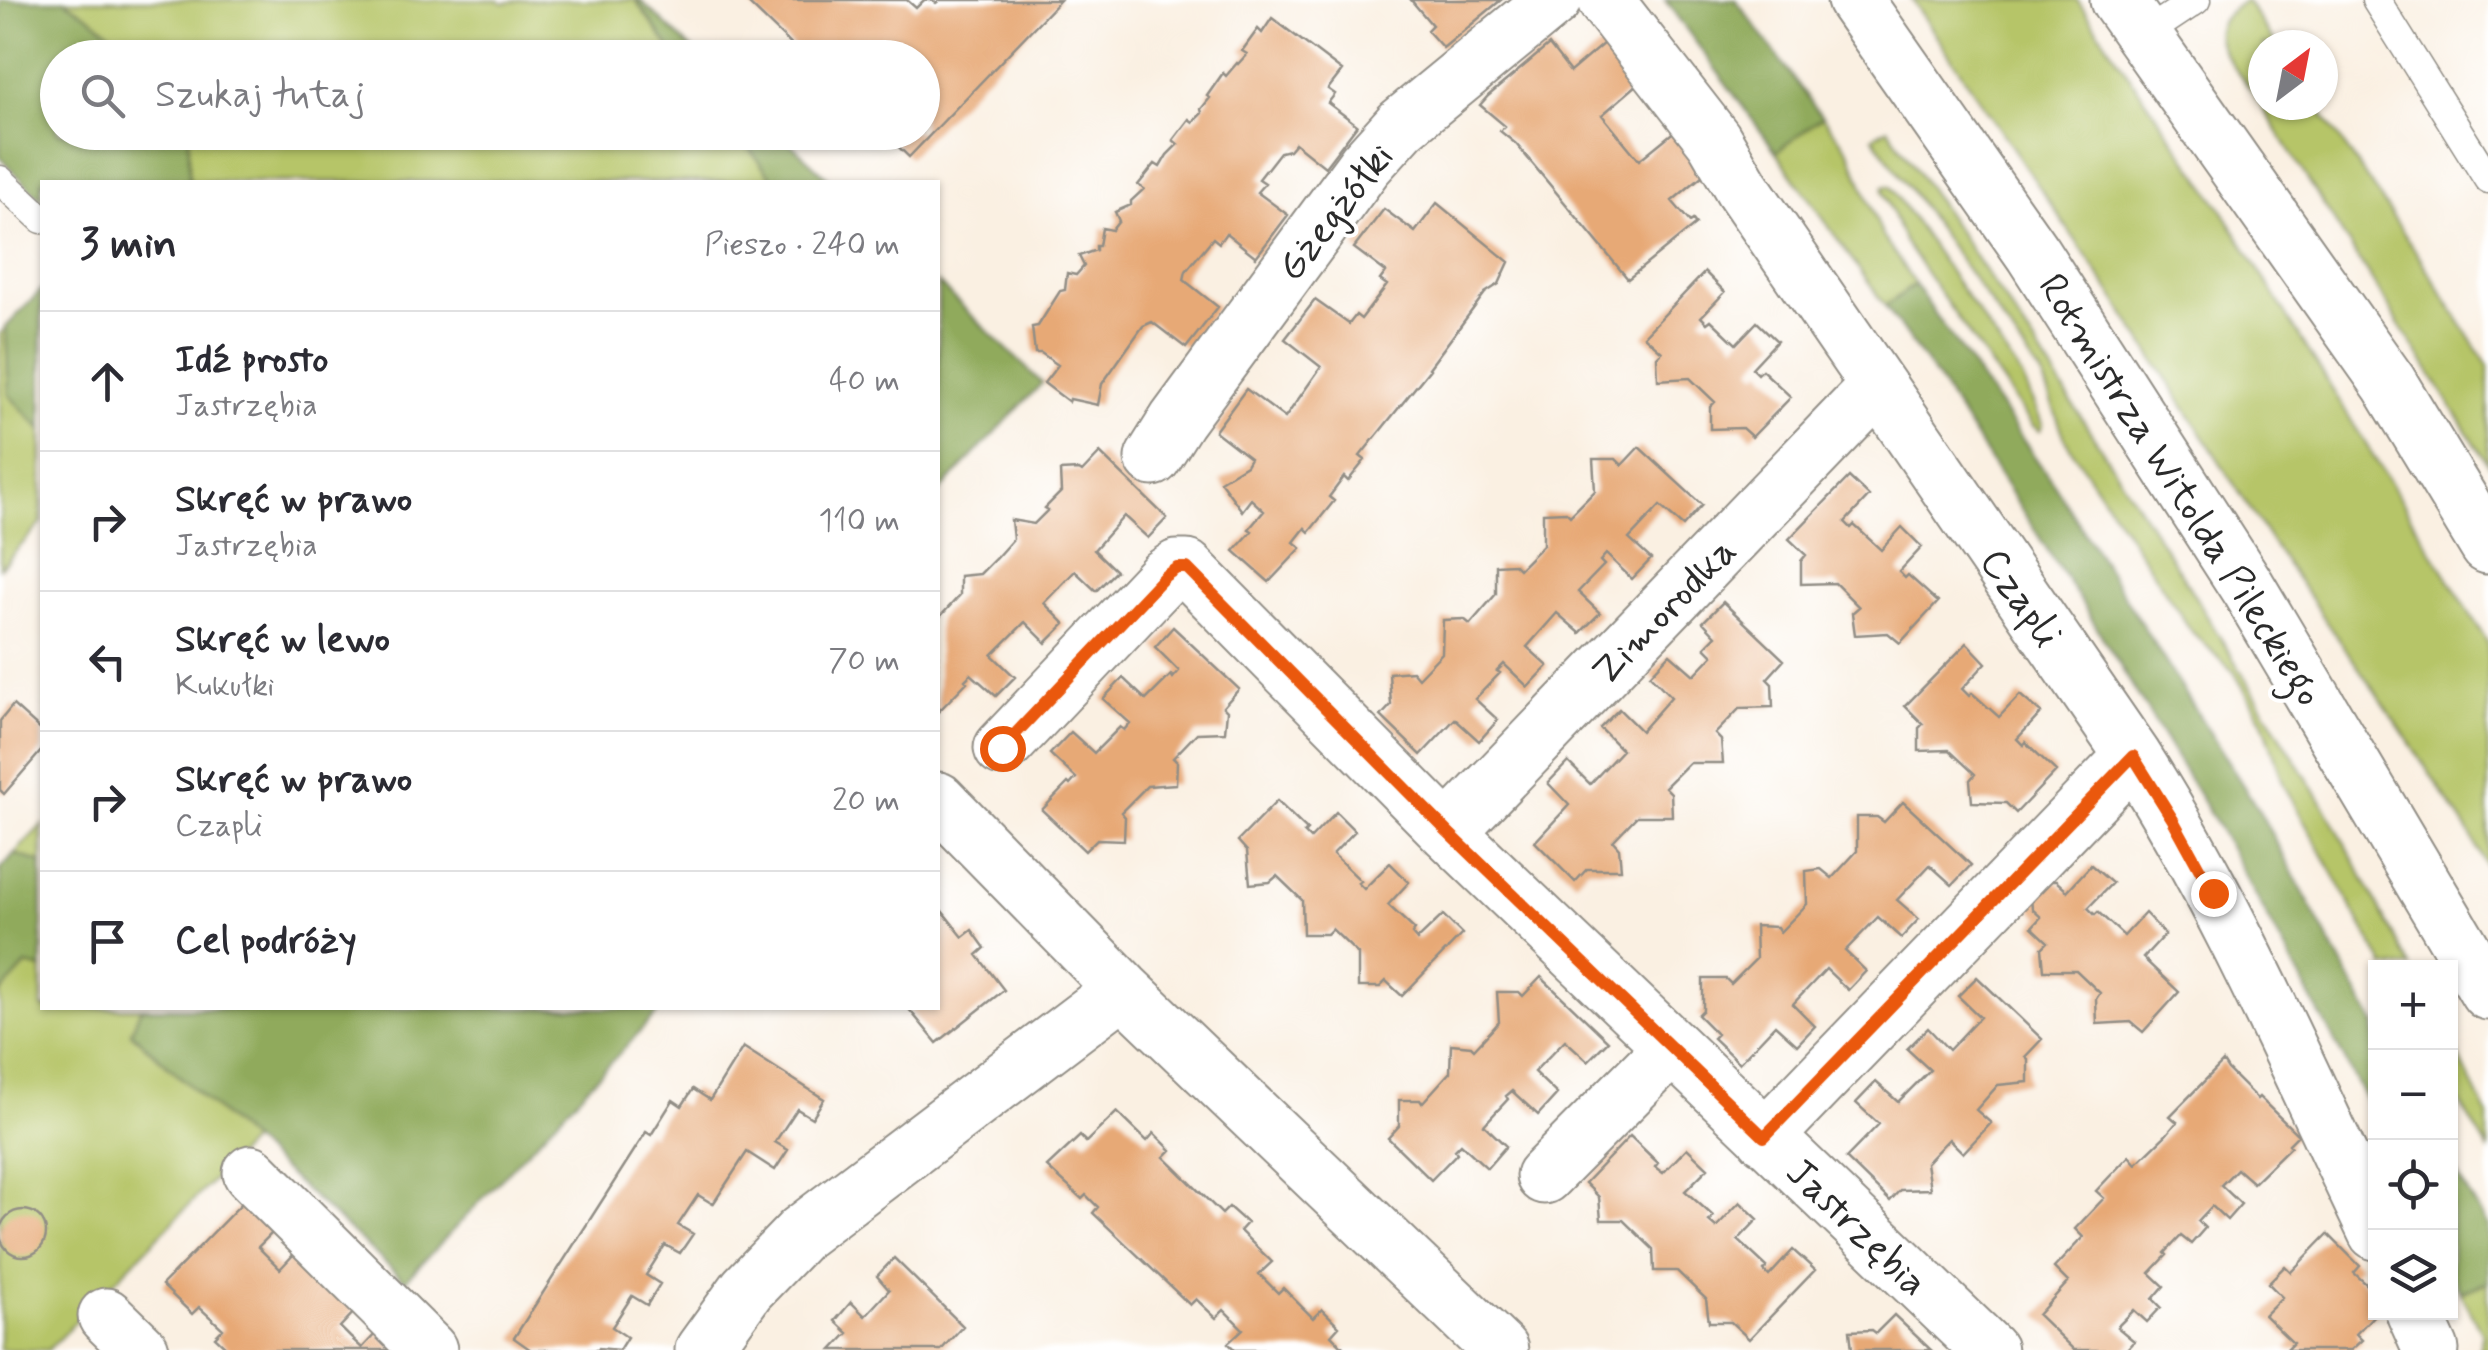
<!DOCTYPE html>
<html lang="pl">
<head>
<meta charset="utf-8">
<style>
  :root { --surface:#fff; --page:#f2f2f3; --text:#2b2b33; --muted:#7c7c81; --line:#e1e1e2 }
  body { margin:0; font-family:Mynerve,sans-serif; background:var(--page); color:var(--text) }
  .controls { position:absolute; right:30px; bottom:30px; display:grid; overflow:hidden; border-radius:0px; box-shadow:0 2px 8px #0004 }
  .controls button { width:90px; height:90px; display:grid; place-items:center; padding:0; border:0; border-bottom:2px solid var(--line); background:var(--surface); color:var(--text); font:50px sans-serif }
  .compass { position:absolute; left:2248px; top:30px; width:90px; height:90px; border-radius:50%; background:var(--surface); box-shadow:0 2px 8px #0004; rotate:32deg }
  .stop { position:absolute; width:30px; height:30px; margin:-22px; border:8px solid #ea580c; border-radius:50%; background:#fff }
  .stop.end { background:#ea580c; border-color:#fff; box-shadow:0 2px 10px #0008 }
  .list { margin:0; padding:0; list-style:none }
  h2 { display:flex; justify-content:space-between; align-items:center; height:130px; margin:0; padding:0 40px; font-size:42px }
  h2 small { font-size:32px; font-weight:400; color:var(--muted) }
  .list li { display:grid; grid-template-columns:65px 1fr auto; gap:30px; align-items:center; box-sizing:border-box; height:140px; padding:0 40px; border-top:2px solid var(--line) }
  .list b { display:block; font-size:38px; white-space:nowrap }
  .list p { margin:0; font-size:32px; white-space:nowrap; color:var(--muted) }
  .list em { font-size:32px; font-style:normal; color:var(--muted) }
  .icon { flex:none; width:55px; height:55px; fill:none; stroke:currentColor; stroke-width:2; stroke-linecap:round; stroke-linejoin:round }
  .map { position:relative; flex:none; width:2488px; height:1350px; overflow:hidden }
  .search { position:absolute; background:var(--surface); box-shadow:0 2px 8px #0004; left:40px; top:40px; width:900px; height:110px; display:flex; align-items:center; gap:25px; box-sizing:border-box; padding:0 35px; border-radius:55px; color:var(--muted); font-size:38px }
  .panel { position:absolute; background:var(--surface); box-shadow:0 2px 8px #0004; left:40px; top:180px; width:900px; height:830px; border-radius:0px }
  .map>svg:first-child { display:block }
  .green { fill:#b6c567; stroke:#707849; stroke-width:2.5 }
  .forest { fill:#90aa5c; stroke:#5e6a44; stroke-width:2.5 }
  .building { fill:#e7a976 }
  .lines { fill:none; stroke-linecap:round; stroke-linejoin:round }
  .lane-casing { stroke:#928e86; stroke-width:31 }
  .street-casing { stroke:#928e86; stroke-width:59 }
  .secondary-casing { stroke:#928e86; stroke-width:59 }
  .lane { stroke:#fff; stroke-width:28 }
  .street { stroke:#fff; stroke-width:55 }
  .secondary { stroke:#fff; stroke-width:55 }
  .route { stroke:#ea580c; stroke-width:12 }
  .labels { text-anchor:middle; stroke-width:8; stroke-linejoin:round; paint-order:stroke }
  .street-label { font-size:40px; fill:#2b2b2b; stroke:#fff }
</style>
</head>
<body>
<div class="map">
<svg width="2488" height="1350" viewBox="0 0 2488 1350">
  <rect width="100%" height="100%" fill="#fff"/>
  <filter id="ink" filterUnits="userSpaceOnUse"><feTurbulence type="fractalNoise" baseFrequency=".01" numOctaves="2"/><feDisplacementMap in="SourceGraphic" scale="20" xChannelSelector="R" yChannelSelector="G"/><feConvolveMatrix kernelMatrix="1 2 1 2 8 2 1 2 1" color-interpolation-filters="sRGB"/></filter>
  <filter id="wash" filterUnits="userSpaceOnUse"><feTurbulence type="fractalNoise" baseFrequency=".0048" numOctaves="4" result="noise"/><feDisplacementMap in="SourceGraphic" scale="40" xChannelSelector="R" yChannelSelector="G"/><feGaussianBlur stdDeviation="2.25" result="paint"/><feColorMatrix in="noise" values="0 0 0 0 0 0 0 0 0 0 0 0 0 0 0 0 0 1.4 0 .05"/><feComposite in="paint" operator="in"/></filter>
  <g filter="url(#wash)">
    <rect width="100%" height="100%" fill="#faf0e2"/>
    <path class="green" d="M65,0H499L502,3L524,0H635L676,57H139L97,22Z
      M1912,0H2077L2219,205L2488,643V870L2470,834L2388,710L2272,543L2106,285Z
      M2246,0L2276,45H2263V105H2317L2413,247L2488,366V464L2253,93C2227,55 2192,31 2246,0Z
      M1822,117L1849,151L1882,235L1915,284L1885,306L1776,152Z
      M1888,128L2033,342L2178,569L2332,819L2411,967H2385L2284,785L2263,721L2234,672L2192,632L2066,441L2041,375L1873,137Z
      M189,132L737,133L775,182H189Z
      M1884,186H1890L2022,377L2043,426L2040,431L2032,425L1905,243L1883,191Z
      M6,327L9,395L42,430V523L0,568V334Z
      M42,825V863L14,854Z
      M27,965L42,969V1008H141L131,1033L251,1141L48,1350H0V993Z
      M2451,1041L2488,1116V1150L2451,1087Z
      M2488,1282V1350H2479L2482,1334L2460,1293Z"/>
    <path class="forest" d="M0,0H64L97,22L139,57L58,58V132L189,133V182H42V200L0,158Z
      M636,0H640L700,57H676Z
      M1665,0H1736L1822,117L1776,152Z
      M737,133H779L832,182H775Z
      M938,283L1042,383L938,493Z
      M1915,285L2055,486L2259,811L2375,1025V1116L2219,828L2083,605L1938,380L1885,306Z
      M42,289V430L9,395L6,327Z
      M14,854L42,863V969L26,965L0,994V870Z
      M141,1008H662L405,1281L131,1032Z
      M2450,1163L2488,1227V1282L2460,1292L2451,1272Z"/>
    <g id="blocks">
      <path class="building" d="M745,0H907L916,8L924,0H932L936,3L940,0H1060L909,157L883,132H922V58H805Z
        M1411,0H1501L1443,48L1427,30L1432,25Z
        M1272,18L1342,71L1328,89L1335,94L1328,103L1357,125L1325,167L1295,143L1289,150L1280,152L1259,179L1265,183L1257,192L1288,215L1256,257L1226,233L1219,243L1213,238L1186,271L1184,280L1218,307L1186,348L1152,322L1143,326L1102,384L1098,405L1070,399L1069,402L1044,383L1058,365L1041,353H1035L1032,327L1038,326L1060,291L1065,290L1067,273L1076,275L1084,266L1079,256L1096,250V246H1099L1102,228L1112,230L1119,221L1115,212L1131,205V201L1144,189L1138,185L1155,164L1160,167L1167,155L1178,144L1173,140L1189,119L1193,122L1202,113L1201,109L1210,98L1207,96L1223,73L1226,76L1237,63L1238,64L1247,54L1242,51L1258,29L1262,33Z
        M1604,43L1638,84L1602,115L1620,137L1639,160L1676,130L1709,170L1672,201L1690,222L1693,220L1696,224L1628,279L1516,144L1500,131L1505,126L1480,105L1488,96L1549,45L1570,72Z
        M1437,203L1509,262L1499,284L1485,293L1429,368L1430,369L1360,456L1365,460L1348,481L1344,477L1329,497L1334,501L1309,532L1305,528L1294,542L1301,548L1269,582L1234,551L1252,531L1249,529L1264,511L1251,499L1242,511L1220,481L1246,465L1250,458L1215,431L1246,389L1285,418L1321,367L1285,339L1315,300L1349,324L1356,315L1361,319L1387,285L1380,280L1386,272L1354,248L1384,209L1415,232Z
        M1705,272L1725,292L1701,317L1707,323L1711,320L1736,344L1757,322L1777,341L1752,368L1758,374L1762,370L1791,397L1752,437L1742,428L1710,429V407L1715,402L1690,378L1658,380L1657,357L1662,352L1644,336Z
        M1639,447L1702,505L1683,526L1660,506L1629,539L1651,559L1632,579L1606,554L1600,561L1604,565L1578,592L1600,613L1580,633L1557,613L1527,647L1548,666L1528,687L1504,664L1497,671L1500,673L1475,699L1498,720L1479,741L1455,719L1421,755L1381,716L1391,705L1389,673L1412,671L1418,678L1442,653L1443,620L1464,619L1470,624L1496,594V565L1514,564L1519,569L1543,545V513L1566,512L1570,516L1595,491L1593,459H1616L1622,465Z
        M1100,453L1167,518L1148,538L1124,516L1094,550L1116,571L1096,591L1075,571L1044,603L1065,624L1046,643L1025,622L992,655L1015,677L996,696L971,674L965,680L967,682L938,712V619L960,595V576L980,574L996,558L1013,539L1011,520L1034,524L1048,510L1045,508L1061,492L1060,471L1079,470L1082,472Z
        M1849,477L1869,496L1845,522L1851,528L1854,525L1881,550L1902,527L1922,547L1899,572L1905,578L1908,575L1938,602L1900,643L1888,633L1855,635L1852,613L1859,607L1835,583L1801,584V561L1806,555L1789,539Z
        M1723,602L1784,660L1767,679L1772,684L1773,707L1740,708L1715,734L1721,740L1723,763H1689L1665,787L1671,793L1672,816H1637L1613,841L1619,848L1621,869H1587L1575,882L1535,842L1569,805L1548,783L1568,762L1590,784L1622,750L1600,728L1619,709L1641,731L1671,697L1650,675L1670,654L1694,675L1713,655L1705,647L1716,636L1703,622Z
        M1173,627L1239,689L1223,707L1227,711L1225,732L1197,733L1173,758L1177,762L1176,784L1147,786L1121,812L1125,817L1124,840L1097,839L1085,851L1042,810L1068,783L1070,785L1076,778L1050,754L1071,732L1094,753L1120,727L1124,730L1130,723L1103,699L1123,678L1146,700L1171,675L1173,678L1179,671L1155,647Z
        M1967,643L1986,663L1962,689L1969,696L1972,693L1999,717L2020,695L2041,713L2017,739L2023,745L2025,742L2056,771L2016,813L2006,803L1972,802L1970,780L1975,774L1949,750L1919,751V728L1923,724L1905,706Z
        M13,705L42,731V750L4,794L0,790V721Z
        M1277,801L1307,830L1304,833L1310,839L1336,812L1355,831L1333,854L1361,881L1358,883L1364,889L1390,863L1409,882L1388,905L1415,930L1412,934L1417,940L1443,915L1462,934L1402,996L1386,981L1380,987H1358V954L1332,929L1327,934H1303L1302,900L1277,876L1270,882L1250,884L1247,851L1238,841Z
        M1903,802L1971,865L1952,885L1930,865L1897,900L1919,919L1901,938L1878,917L1845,951L1866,971L1848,990L1826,969L1793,1004L1815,1026L1797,1045L1775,1025L1739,1063L1713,1038L1717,1034L1698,1015L1703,1010V979H1726L1731,984L1756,959L1755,926L1777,927L1780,932L1807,904L1806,871L1821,869L1832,878L1857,851V817H1877L1884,822Z
        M2091,865L2112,883L2088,908L2095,915L2098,912L2124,936L2145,913L2165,934L2143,958L2179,992L2143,1032L2131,1022L2097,1024L2096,999L2100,993L2076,970H2044L2042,948L2048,942L2032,927L2041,917L2032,909L2031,897L2046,881H2056L2067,891Z
        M938,906L963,937L972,930L985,948L977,955L1004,990L937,1043L908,1008H938Z
        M1541,977L1608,1041L1588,1061L1565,1040L1534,1072L1557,1094L1538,1115L1512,1091L1506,1096L1508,1099L1484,1125L1506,1146L1487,1168L1461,1144L1455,1150L1457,1153L1431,1180L1388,1138L1399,1126V1100H1420L1422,1103L1450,1072L1451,1044L1471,1046L1474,1049L1491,1031L1499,1022L1497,992H1519L1523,996Z
        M1977,977L2042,1039L2025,1057L2028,1060V1082L1998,1085L1976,1110L1991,1123L1963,1153L1949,1139L1926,1163L1930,1189L1900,1190L1890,1201L1846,1158L1879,1124L1856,1103L1876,1082L1898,1102L1930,1070L1907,1049L1928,1028L1949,1050L1980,1017L1958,996Z
        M743,1047L824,1099L812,1118L797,1109L775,1142L788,1150L775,1170L747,1152L713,1204L698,1195L678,1225L693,1234L680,1253L665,1245L646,1275L660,1284L647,1305L632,1296L612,1327L627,1337L619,1350L599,1348L598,1350H531L514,1338L646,1132L651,1135L673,1100L682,1106L693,1089L710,1100Z
        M2223,1062L2228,1070L2257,1099L2259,1097L2298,1135L2289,1144L2291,1146L2253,1183L2237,1169L2221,1185L2241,1204L2227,1220L2212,1206L2198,1221L2205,1228L2191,1244L2181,1236L2165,1253L2167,1255L2150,1273L2164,1286L2153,1299L2161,1307L2147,1322L2134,1310L2117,1327L2134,1341L2126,1350H2074L2038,1315L2068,1282L2054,1268L2083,1237L2075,1229L2104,1198L2096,1191L2129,1156L2136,1164L2166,1135L2177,1122L2170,1116Z
        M1117,1112L1147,1141L1154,1133L1171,1150L1164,1157L1222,1214L1229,1207L1247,1223L1240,1231L1272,1262L1259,1274L1278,1293L1283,1288L1313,1318L1322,1309L1339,1326L1331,1335L1346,1350H1235L1228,1343L1243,1329L1224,1310L1216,1318L1196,1299L1190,1305L1093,1213L1098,1207L1086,1195L1082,1199L1047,1167L1080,1136L1086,1142Z
        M1630,1136L1658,1163L1655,1167L1663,1173L1687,1148L1708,1168L1685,1191L1713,1216L1709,1221L1716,1227L1740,1202L1758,1219L1738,1240L1767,1267L1764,1271L1769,1276L1793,1250L1815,1270L1749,1339L1731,1322H1709L1706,1299L1677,1271H1654L1653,1249L1623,1220H1601L1599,1197L1585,1183Z
        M243,1202L274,1231L258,1247L280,1269L296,1252L355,1311L340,1327L350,1337L362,1348L377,1332L396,1350H229L215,1337L223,1329L199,1307L192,1314L162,1285Z
        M0 1233a23 23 0 1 1 46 0a23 23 0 1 1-46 0Z
        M2328,1234L2360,1266L2354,1273L2376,1293V1313L2356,1334L2362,1340L2351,1350H2286L2293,1343L2264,1315L2282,1297L2268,1283L2285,1266L2291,1272Z
        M894,1258L963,1326L941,1350H832L848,1333L835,1321L851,1302L865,1316L889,1290L877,1276Z
        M1894,1315L1931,1350H1852L1850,1331L1872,1330L1876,1333Z"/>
    </g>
  </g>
  <g filter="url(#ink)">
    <use href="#blocks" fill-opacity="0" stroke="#928e86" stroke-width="2.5"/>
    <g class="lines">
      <defs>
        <path id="lane" d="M2376,0L2488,179
          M2145,34L2196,0
          M0,180L42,219"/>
        <path id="street" d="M1605,0L1714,140L1742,188L2133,756C2229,906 2299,1072 2376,1232
          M1153,458L1177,420L1365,165L1401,125L1553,0
          M1002,748L1165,576L1177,568H1187L1448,832L1989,1350
          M938,800L1123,989L1500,1350
          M1448,832L1877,387
          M1765,1137L2133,756
          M251,1173L429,1350
          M1544,1176L1672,1047
          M2414,1312L2431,1350
          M106,1316L141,1350
          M703,1350L747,1289L801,1233L1123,989"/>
        <path id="secondary" d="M1855,0L2033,254L2248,588L2488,992
          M2118,0L2389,383L2488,546"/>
      </defs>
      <use href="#lane" class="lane-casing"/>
      <use href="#street" class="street-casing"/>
      <use href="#secondary" class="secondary-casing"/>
      <use href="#lane" class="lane"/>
      <use href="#street" class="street"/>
      <use href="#secondary" class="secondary"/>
    </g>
  </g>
  <g class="lines" filter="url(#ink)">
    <path class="route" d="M1002,748L1165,576L1177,568H1187L1448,832L1764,1137L2133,756L2173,820L2213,893"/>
  </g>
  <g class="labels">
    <g class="street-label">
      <text transform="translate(1334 211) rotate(-52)" y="14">Gżegżółki</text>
      <text transform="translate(2182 489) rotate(58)" y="14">Rotmistrza Witolda Pileckiego</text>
      <text transform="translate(2022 597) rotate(55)" y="14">Czapli</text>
      <text transform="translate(1663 610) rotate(-46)" y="14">Zimorodka</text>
      <text transform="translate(1858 1226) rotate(44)" y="14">Jastrzębia</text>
    </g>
  </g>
</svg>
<div class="controls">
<button>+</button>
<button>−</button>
<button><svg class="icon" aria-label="locate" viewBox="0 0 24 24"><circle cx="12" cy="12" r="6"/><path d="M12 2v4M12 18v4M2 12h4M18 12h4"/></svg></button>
<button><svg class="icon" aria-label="layers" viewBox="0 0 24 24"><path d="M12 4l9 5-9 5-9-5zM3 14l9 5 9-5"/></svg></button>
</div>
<svg class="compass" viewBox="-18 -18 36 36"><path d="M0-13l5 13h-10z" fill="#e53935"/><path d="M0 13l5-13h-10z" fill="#7c7c81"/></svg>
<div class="stop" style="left:1002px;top:748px"></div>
<div class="stop end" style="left:2213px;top:893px"></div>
<div class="search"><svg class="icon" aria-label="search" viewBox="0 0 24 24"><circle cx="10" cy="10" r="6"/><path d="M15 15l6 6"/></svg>Szukaj tutaj</div>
<section class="panel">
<h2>3 min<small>Pieszo · 240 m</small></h2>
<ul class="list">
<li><svg class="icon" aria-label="ahead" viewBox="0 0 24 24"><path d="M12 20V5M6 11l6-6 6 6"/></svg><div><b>Idź prosto</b><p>Jastrzębia</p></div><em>40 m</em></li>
<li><svg class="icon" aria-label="right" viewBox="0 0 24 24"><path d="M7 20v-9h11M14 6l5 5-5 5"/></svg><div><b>Skręć w prawo</b><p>Jastrzębia</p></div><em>110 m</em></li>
<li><svg class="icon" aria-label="left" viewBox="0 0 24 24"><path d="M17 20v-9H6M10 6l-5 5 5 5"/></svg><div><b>Skręć w lewo</b><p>Kukułki</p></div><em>70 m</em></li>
<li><svg class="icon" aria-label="right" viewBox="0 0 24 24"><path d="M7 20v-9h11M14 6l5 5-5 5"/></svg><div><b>Skręć w prawo</b><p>Czapli</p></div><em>20 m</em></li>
<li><svg class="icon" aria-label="arrive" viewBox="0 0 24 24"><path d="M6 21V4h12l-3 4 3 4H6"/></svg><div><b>Cel podróży</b></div></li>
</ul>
</section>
</div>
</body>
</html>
